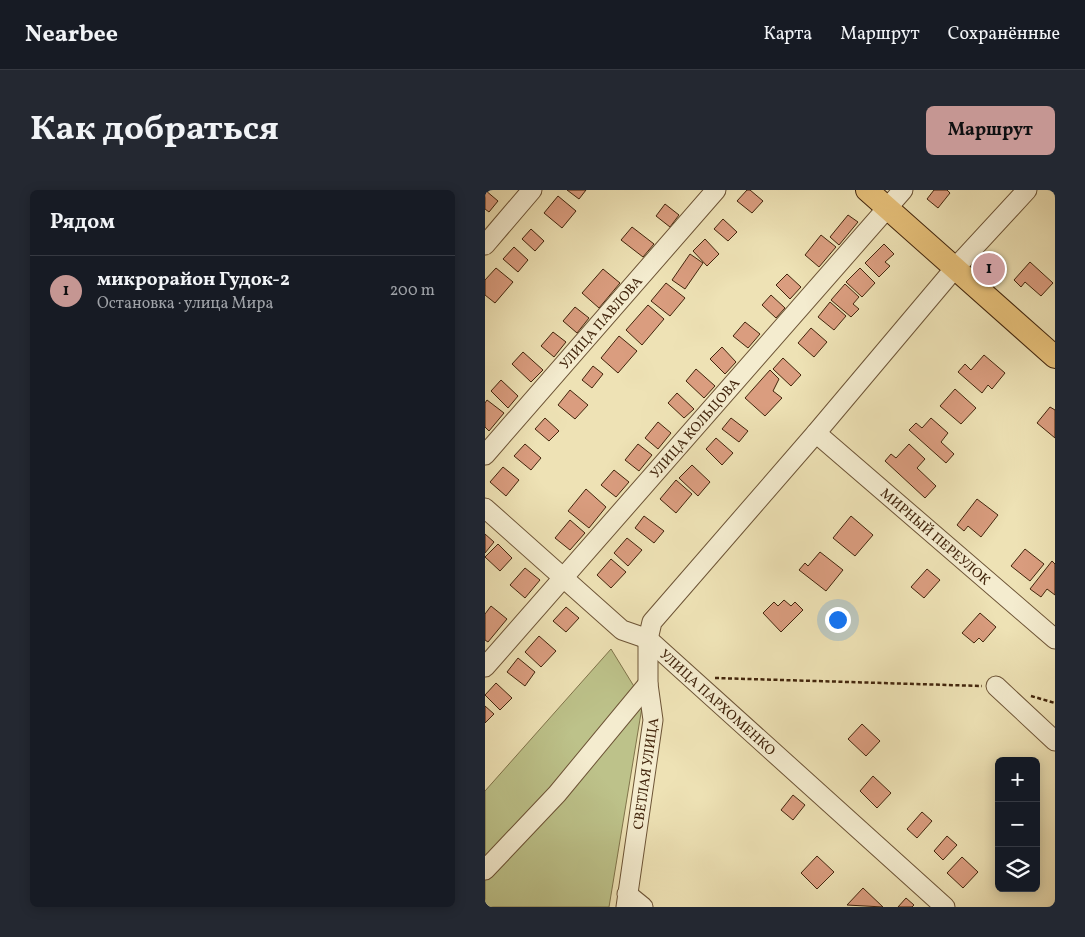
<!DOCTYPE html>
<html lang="ru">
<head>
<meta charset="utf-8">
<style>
  :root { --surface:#171b24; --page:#242831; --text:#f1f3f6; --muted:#9ea1a6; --line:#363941; --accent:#c59692 }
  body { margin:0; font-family:Vollkorn,serif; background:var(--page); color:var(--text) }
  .controls { position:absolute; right:15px; bottom:15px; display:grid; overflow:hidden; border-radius:8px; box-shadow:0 2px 12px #0003 }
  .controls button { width:45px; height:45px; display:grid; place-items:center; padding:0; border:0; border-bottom:1px solid var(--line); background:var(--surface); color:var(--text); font:25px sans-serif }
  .you { position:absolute; left:352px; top:429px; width:18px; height:18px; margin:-12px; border:4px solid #fff; border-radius:50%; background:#1a73e8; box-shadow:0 0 0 8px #1a73e833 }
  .badge { display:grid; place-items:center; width:32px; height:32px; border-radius:50%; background:var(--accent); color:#111; font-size:16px; font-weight:700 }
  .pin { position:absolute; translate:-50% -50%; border:2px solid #fff; box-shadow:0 1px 5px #0006 }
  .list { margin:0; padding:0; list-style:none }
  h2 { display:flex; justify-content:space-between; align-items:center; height:65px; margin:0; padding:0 20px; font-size:21px }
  h2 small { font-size:16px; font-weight:400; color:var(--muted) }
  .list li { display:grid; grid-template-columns:32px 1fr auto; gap:15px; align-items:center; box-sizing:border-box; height:70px; padding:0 20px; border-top:1px solid var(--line) }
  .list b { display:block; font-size:19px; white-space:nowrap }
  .list p { margin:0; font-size:16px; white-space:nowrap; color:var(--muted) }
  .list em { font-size:16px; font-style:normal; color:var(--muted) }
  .icon { flex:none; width:28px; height:28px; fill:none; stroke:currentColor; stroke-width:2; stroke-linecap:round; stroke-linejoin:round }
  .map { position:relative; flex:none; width:570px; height:717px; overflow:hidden; border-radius:8px }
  header { display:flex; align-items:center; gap:30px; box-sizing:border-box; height:70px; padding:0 25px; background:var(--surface); border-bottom:1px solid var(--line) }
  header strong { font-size:24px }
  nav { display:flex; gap:28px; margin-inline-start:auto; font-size:18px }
  .intro { display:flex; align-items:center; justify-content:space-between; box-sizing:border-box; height:120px; padding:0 30px }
  h1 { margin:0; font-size:35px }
  .button { padding:12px 22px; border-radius:8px; background:var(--accent); color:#111; font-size:18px; font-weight:700 }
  main { display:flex; gap:30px; padding:0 30px }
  aside { flex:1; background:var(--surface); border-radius:8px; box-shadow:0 2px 12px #0003 }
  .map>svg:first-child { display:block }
  .green { fill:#bdc28a; stroke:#80744b }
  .building { fill:#da9d7f; stroke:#42250c }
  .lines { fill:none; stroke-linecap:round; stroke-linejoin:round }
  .minor-casing { stroke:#6d5436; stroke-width:21 }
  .major-casing { stroke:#42250c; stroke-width:24 }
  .path { stroke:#42250c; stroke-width:2.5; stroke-dasharray:4 2.5; stroke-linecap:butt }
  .minor { stroke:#f4eccf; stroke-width:19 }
  .major { stroke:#e7c17a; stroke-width:22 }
  .labels { text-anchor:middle; stroke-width:4.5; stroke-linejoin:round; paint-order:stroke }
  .street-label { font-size:14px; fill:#42250c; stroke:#f4eccf }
</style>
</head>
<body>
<header>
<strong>Nearbee</strong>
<nav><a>Карта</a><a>Маршрут</a><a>Сохранённые</a></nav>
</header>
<div class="intro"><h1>Как добраться</h1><a class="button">Маршрут</a></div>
<main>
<aside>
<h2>Рядом<small></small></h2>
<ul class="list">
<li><span class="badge">1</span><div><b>микрорайон Гудок-2</b><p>Остановка · улица Мира</p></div><em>200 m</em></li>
</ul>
</aside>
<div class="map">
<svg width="570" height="717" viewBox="0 0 570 717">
  <rect width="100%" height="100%" fill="#eee2b5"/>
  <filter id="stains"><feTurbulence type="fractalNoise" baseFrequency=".004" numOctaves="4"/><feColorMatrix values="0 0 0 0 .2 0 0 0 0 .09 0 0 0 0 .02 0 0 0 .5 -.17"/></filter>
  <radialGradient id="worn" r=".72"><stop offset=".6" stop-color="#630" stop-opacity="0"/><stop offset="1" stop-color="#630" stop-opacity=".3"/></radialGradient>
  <path class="green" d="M126,459L158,511L124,717H0V601Z"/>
  <path class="building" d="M0,0L13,11L4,22L0,19Z
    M82,0H101L94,9Z
    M262,0H265L278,11L267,23L252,11Z
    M449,0H462L465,3L453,18L442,9Z
    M73,6L91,21L77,38L59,23Z
    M180,14L194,25L185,37L171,26Z
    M363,25L373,32L354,55L345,47Z
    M238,29L252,42L243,51L229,39Z
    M147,37L169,54L158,67L136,50Z
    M46,39L59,51L50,61L37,49Z
    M336,45L351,57L334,77L320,65Z
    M220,49L234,64L222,76L208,61Z
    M399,54L409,64L400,72L405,76L394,87L380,73Z
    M29,57L43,70L33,82L18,69Z
    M205,64L218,73L200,99L187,90Z
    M545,72L568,93L556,106L540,92L536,97L529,90Z
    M11,78L28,92L10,113L0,105V90Z
    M375,78L390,93L377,107L361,92Z
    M118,79L135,93L114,118L97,103Z
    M302,84L316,97L305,109L291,95Z
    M181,93L200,108L185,126L166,111Z
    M360,94L374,107L368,114L374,119L366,127L346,110Z
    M286,105L300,118L291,128L277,115Z
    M345,112L361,126L349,140L333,127Z
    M163,115L179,129L157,155L141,140Z
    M90,117L104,128L92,143L78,131Z
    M260,132L275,144L263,158L248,146Z
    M326,138L342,152L329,167L313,153Z
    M68,142L81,152L69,167L56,156Z
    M134,146L152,161L133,183L116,168Z
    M237,157L251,172L240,184L225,169Z
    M38,162L58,180L46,192L27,174Z
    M499,165L520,183L507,199L503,195L497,203L473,182L480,174L486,180Z
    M298,168L316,185L306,196L288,179Z
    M108,176L118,184L107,198L97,190Z
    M211,179L230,196L219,208L201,191Z
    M285,180L294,189L288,201L297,208L280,226L260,208Z
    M16,190L33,206L23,218L6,201Z
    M470,199L491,218L476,234L455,216Z
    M85,200L103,215L90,229L73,215Z
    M192,203L209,219L199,228L183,213Z
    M2,210L19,223L4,241L0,237V213Z
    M565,217L570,220V248L552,233Z
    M60,228L74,241L64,251L50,239Z
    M246,228L263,241L254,252L237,239Z
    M446,228L463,243L456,252L469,264L461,273L424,240L431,233L437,238Z
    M173,232L186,243L173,259L160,248Z
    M231,248L248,263L237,275L221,259Z
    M40,254L56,268L46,280L29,266Z
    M153,254L167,265L154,281L140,270Z
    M424,254L440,269L432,278L451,296L440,308L400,271L406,264L411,268Z
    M207,275L225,292L213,306L194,288Z
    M18,277L34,290L21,306L5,292Z
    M129,280L144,292L131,307L116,295Z
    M191,290L207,304L191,323L175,309Z
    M101,299L121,317L104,338L83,321Z
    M492,309L513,325L496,347L483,336L479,341L472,335Z
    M159,326L179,341L169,353L150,338Z
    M366,326L388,345L370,366L348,348Z
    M85,330L100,343L85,360L70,348Z
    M0,344L9,352L0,363Z
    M142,348L157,360L143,376L129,363Z
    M13,354L27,368L15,381L0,367Z
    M540,359L559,374L545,391L526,376Z
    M335,362L358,380L341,401L314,380L320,373L323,376Z
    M126,369L141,382L126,398L112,385Z
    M567,371L570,374V405L562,399L556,407L545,399Z
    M40,378L55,390L40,408L25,395Z
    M442,379L455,390L439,408L426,397Z
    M299,410L306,416L310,412L318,420L296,442L278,423L289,412L293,416Z
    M6,416L22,429L3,452L0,450V424Z
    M81,417L94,428L81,442L68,431Z
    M495,423L511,437L498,452L494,448L489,453L477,443Z
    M54,446L71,461L56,477L40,462Z
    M33,468L50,482L40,496L22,482Z
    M11,493L27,508L15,520L0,505Z
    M0,516L9,524L0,533Z
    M377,534L395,551L381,566L363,549Z
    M388,586L406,603L392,618L375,601Z
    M308,605L320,615L308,630L296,620Z
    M437,622L447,631L432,648L422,639Z
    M462,646L472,655L458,670L449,661Z
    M332,666L349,682L332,699L316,683Z
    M477,667L493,682L478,698L462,683Z
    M378,698L398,717L362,715Z
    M421,708L429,715L427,717H413Z"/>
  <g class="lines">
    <defs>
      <g id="minor">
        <path d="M0,55L47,0"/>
        <path id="s1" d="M331,243L570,449"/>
        <path id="s2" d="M0,265L231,0"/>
        <path id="s3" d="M0,318L137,440L163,449L460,717"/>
        <path id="s4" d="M0,477L418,0"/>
        <path d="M511,496L570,551"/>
        <path d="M0,680L72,604L163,494"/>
        <path d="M142,704L158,717"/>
        <path id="s5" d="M141,717L168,530L163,494V449L167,432L331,243L470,78L542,0"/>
      </g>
      <path id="major" d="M382,0L570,167"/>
    </defs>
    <use href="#minor" class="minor-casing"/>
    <use href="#major" class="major-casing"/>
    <path class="path" d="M230,488L497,496
      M546,506L570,513"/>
    <use href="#minor" class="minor"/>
    <use href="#major" class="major"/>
  </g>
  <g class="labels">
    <g class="street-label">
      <text dy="5" stroke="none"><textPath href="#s2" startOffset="176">УЛИЦА ПАВЛОВА</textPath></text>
      <text dy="5" stroke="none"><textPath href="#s4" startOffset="318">УЛИЦА КОЛЬЦОВА</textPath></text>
      <text dy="5" stroke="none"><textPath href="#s1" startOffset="158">МИРНЫЙ ПЕРЕУЛОК</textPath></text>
      <text dy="5" stroke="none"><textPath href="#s3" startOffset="305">УЛИЦА ПАРХОМЕНКО</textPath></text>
      <text dy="5" stroke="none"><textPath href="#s5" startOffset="135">СВЕТЛАЯ УЛИЦА</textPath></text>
    </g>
  </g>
  <rect width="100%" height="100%" filter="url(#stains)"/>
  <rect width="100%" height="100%" fill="url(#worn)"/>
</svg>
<div class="controls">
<button>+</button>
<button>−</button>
<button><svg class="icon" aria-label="layers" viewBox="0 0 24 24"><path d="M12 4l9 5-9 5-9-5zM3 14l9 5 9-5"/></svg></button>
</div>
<div class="you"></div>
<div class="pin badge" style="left:504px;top:79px">1</div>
</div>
</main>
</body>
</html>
